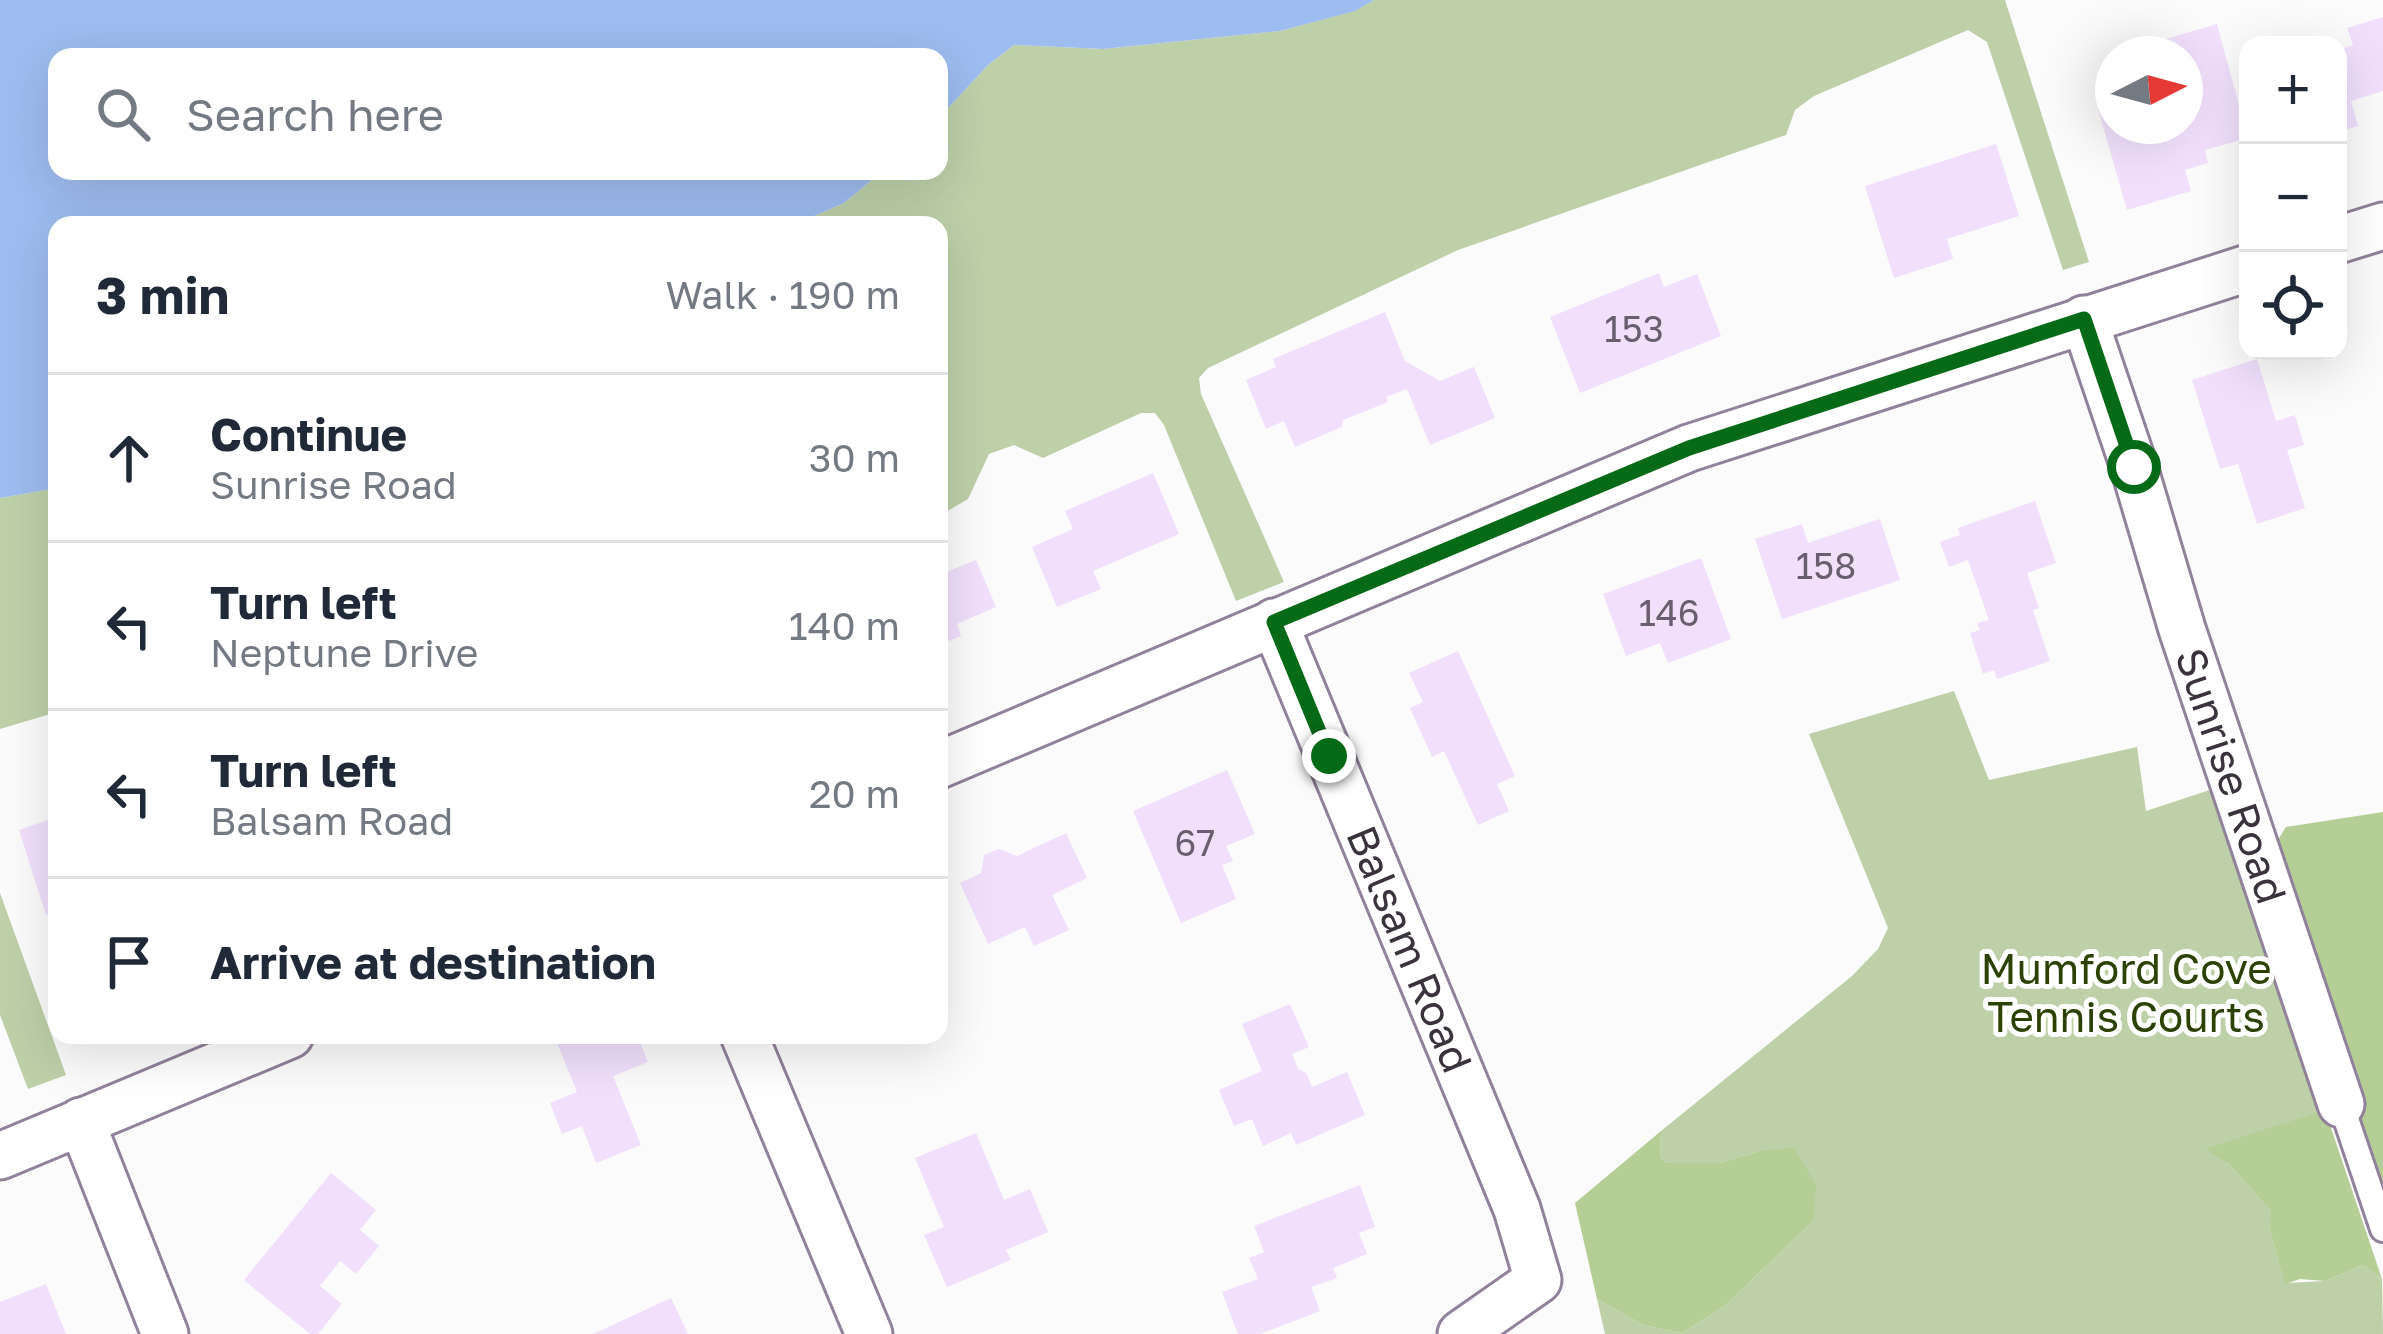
<!DOCTYPE html>
<html lang="en">
<head>
<meta charset="utf-8">
<style>
  :root { --surface:#fff; --page:#f2f2f3; --text:#1f2937; --muted:#747a83; --line:#e0e1e3 }
  body { margin:0; font-family:"Golos Text",sans-serif; background:var(--page); color:var(--text) }
  .controls { position:absolute; right:36px; top:36px; display:grid; overflow:hidden; border-radius:24px; box-shadow:0 12px 48px #0002 }
  .controls button { width:108px; height:108px; display:grid; place-items:center; padding:0; border:0; border-bottom:3px solid var(--line); background:var(--surface); color:var(--text); font:60px sans-serif }
  .compass { position:absolute; left:2095px; top:36px; width:108px; height:108px; border-radius:50%; background:var(--surface); box-shadow:0 12px 48px #0002; rotate:84deg }
  .stop { position:absolute; width:36px; height:36px; margin:-27px; border:9px solid #066a16; border-radius:50%; background:#fff }
  .stop.end { background:#066a16; border-color:#fff; box-shadow:0 3px 12px #0008 }
  .list { margin:0; padding:0; list-style:none }
  h2 { display:flex; justify-content:space-between; align-items:center; height:156px; margin:0; padding:0 48px; font-size:51px }
  h2 small { font-size:39px; font-weight:400; color:var(--muted) }
  .list li { display:grid; grid-template-columns:78px 1fr auto; gap:36px; align-items:center; box-sizing:border-box; height:168px; padding:0 48px; border-top:3px solid var(--line) }
  .list b { display:block; font-size:45px; white-space:nowrap }
  .list p { margin:0; font-size:39px; white-space:nowrap; color:var(--muted) }
  .list em { font-size:39px; font-style:normal; color:var(--muted) }
  .icon { flex:none; width:66px; height:66px; fill:none; stroke:currentColor; stroke-width:2; stroke-linecap:round; stroke-linejoin:round }
  .map { position:relative; flex:none; width:2383px; height:1334px; overflow:hidden }
  .search { position:absolute; background:var(--surface); box-shadow:0 12px 48px #0002; left:48px; top:48px; width:900px; height:132px; display:flex; align-items:center; gap:30px; box-sizing:border-box; padding:0 42px; border-radius:24px; color:var(--muted); font-size:45px }
  .panel { position:absolute; background:var(--surface); box-shadow:0 12px 48px #0002; left:48px; top:216px; width:900px; height:828px; border-radius:24px }
  .map>svg:first-child { display:block }
  .green { fill:#bdd0a8 }
  .forest { fill:#b4ce95 }
  .water { fill:#9dbcef }
  .building { fill:#f1dffb }
  .lines { fill:none; stroke-linecap:round; stroke-linejoin:round }
  .lane-casing { stroke:#91819a; stroke-width:30 }
  .street-casing { stroke:#91819a; stroke-width:51 }
  .lane { stroke:#fff; stroke-width:24 }
  .street { stroke:#fff; stroke-width:45 }
  .route { stroke:#066a16; stroke-width:15 }
  .labels { text-anchor:middle; stroke-width:10; stroke-linejoin:round; paint-order:stroke }
  .number-label { font-size:36px; fill:#685e6d }
  .street-label { font-size:42px; fill:#3a333e; stroke:#fff }
  .park-label { font-size:42px; fill:#2c4202; stroke:#fff }
</style>
</head>
<body>
<div class="map">
<svg width="2383" height="1334" viewBox="0 0 2383 1334">
  <rect width="100%" height="100%" fill="#fbfbfb"/>
  <path class="green" d="M1374,0H2005L2089,262L2063,270L1987,42L1968,30L1814,96L1795,110L1786,135L1458,250L1208,368L1199,378L1201,394L1284,582L1236,601L1164,425L1155,413H1141L1043,458L1014,445L989,454L968,499L939,516V225H794L844,203L883,171H939V118L988,65L1014,45L1103,49L1280,31L1354,11Z
    M57,488V712L0,729V498Z
    M1954,691L1989,780L2137,747L2146,811L2222,786L2333,1108L2228,1163L2272,1212L2270,1231L2285,1283L2325,1281L2363,1265L2382,1279L2383,1334H1605L1597,1299L1643,1325L1682,1333L1725,1306L1813,1221L1759,1151L1720,1163H1666L1660,1156L1661,1131L1852,976L1878,949L1888,928L1809,734Z
    M0,893L66,1075L28,1089L0,1015Z"/>
  <path class="forest" d="M2383,812V1206L2274,846L2286,827Z
    M2325,1110L2382,1279L2363,1265L2325,1281L2300,1279L2285,1284L2270,1231L2271,1211L2228,1163L2205,1149Z
    M1661,1131L1660,1156L1666,1163H1720L1759,1151L1794,1148L1816,1185L1813,1221L1725,1306L1682,1333L1643,1325L1597,1299L1575,1203Z"/>
  <path class="water" d="M0,0H1374L1355,11L1280,31L1103,49L1014,45L988,65L939,118V57H57V171H883L844,203L794,225H57V488L0,498Z"/>
  <path class="building" d="M2383,17V91L2351,101L2358,126L2338,132V50L2353,45L2347,28Z
    M2217,24L2248,138L2205,150L2208,163L2185,170L2191,191L2127,210L2098,109L2113,105V126H2185V54H2163L2159,41Z
    M1996,144L2019,216L1947,239L1953,259L1894,278L1865,186Z
    M1659,273L1664,287L1697,274L1721,336L1580,393L1550,317Z
    M1385,312L1405,361L1440,381L1474,367L1495,418L1430,445L1407,389L1386,397L1388,402L1343,420L1342,427L1295,447L1284,421L1266,429L1246,380L1276,367L1273,359Z
    M2257,359L2276,421L2295,415L2304,445L2287,450L2305,508L2257,524L2238,464L2220,469L2192,380Z
    M1153,473L1179,534L1093,571L1101,589L1057,607L1032,547L1073,529L1065,511Z
    M2035,501L2056,563L2027,573L2039,608L2033,610L2050,661L1997,679L1994,670L1983,674L1970,633L1980,630L1977,623L1989,620L1968,560L1949,567L1940,542L1960,535L1958,528Z
    M1880,519L1900,580L1782,619L1755,539L1802,524L1808,543Z
    M1701,558L1731,639L1668,663L1660,643L1626,656L1603,594Z
    M976,560L996,607L957,624L961,636L939,645V575Z
    M1458,651L1515,776L1497,784L1509,811L1478,825L1444,751L1432,757L1410,708L1423,702L1409,673Z
    M1227,770L1255,834L1226,846L1233,861L1222,865L1236,899L1181,923L1133,811Z
    M57,817V911L46,915L19,830Z
    M1066,833L1087,878L1052,895L1069,930L1034,946L1025,927L988,944L960,883L981,873L984,855L999,849L1017,856Z
    M1290,1004L1309,1047L1292,1054L1298,1069L1306,1073L1312,1087L1347,1072L1365,1115L1296,1145L1291,1133L1263,1146L1252,1119L1234,1126L1219,1090L1262,1071L1242,1024Z
    M563,1035H637L648,1062L613,1076L641,1145L596,1163L582,1126L562,1134L550,1103L577,1092L555,1038Z
    M976,1133L1004,1200L1030,1189L1048,1232L1006,1250L1011,1260L947,1287L924,1235L944,1227L915,1158Z
    M331,1173L376,1210L360,1230L379,1246L356,1274L340,1261L320,1286L342,1304L318,1334H310L244,1280Z
    M1360,1185L1375,1227L1359,1233L1367,1254L1333,1268L1337,1278L1311,1287L1320,1311L1260,1334H1238L1222,1292L1258,1279L1249,1258L1264,1252L1254,1226Z
    M46,1284L66,1334H0V1302Z
    M671,1298L688,1334H593Z"/>
  <g class="lines">
    <defs>
      <path id="lane" d="M2341,1104L2383,1229"/>
      <g id="street">
        <path d="M2338,240L2383,226"/>
        <path id="s1" d="M2084,319L2134,467L2182,629L2341,1104"/>
        <path id="s2" d="M1274,622L1517,1209L1538,1280L1461,1334"/>
        <path d="M939,765L1689,448L2248,268"/>
        <path d="M744,1035L869,1334"/>
        <path d="M81,1121L165,1334"/>
        <path d="M0,1156L290,1035"/>
      </g>
    </defs>
    <use href="#lane" class="lane-casing"/>
    <use href="#street" class="street-casing"/>
    <use href="#lane" class="lane"/>
    <use href="#street" class="street"/>
  </g>
  <g class="lines">
    <path class="route" d="M1329,756L1274,622L1689,448L2084,319L2134,467"/>
  </g>
  <g class="labels">
    <g class="number-label">
      <text x="1634" y="342">153</text>
      <text x="1826" y="579">158</text>
      <text x="1669" y="626">146</text>
      <text x="1195" y="856">67</text>
    </g>
    <g class="street-label">
      <text dy="15" stroke="none"><textPath href="#s1" startOffset="480">Sunrise Road</textPath></text>
      <text dy="15" stroke="none"><textPath href="#s2" startOffset="354">Balsam Road</textPath></text>
    </g>
    <g class="park-label">
      <text x="2126" y="984">Mumford Cove<tspan x="2126" dy="48">Tennis Courts</tspan></text>
    </g>
  </g>
</svg>
<div class="controls">
<button>+</button>
<button>−</button>
<button><svg class="icon" aria-label="locate" viewBox="0 0 24 24"><circle cx="12" cy="12" r="6"/><path d="M12 2v4M12 18v4M2 12h4M18 12h4"/></svg></button>
</div>
<svg class="compass" viewBox="-18 -18 36 36"><path d="M0-13l5 13h-10z" fill="#e53935"/><path d="M0 13l5-13h-10z" fill="#747a83"/></svg>
<div class="stop" style="left:2134px;top:467px"></div>
<div class="stop end" style="left:1329px;top:756px"></div>
<div class="search"><svg class="icon" aria-label="search" viewBox="0 0 24 24"><circle cx="10" cy="10" r="6"/><path d="M15 15l6 6"/></svg>Search here</div>
<section class="panel">
<h2>3 min<small>Walk · 190 m</small></h2>
<ul class="list">
<li><svg class="icon" aria-label="ahead" viewBox="0 0 24 24"><path d="M12 20V5M6 11l6-6 6 6"/></svg><div><b>Continue</b><p>Sunrise Road</p></div><em>30 m</em></li>
<li><svg class="icon" aria-label="left" viewBox="0 0 24 24"><path d="M17 20v-9H6M10 6l-5 5 5 5"/></svg><div><b>Turn left</b><p>Neptune Drive</p></div><em>140 m</em></li>
<li><svg class="icon" aria-label="left" viewBox="0 0 24 24"><path d="M17 20v-9H6M10 6l-5 5 5 5"/></svg><div><b>Turn left</b><p>Balsam Road</p></div><em>20 m</em></li>
<li><svg class="icon" aria-label="arrive" viewBox="0 0 24 24"><path d="M6 21V4h12l-3 4 3 4H6"/></svg><div><b>Arrive at destination</b></div></li>
</ul>
</section>
</div>
</body>
</html>
